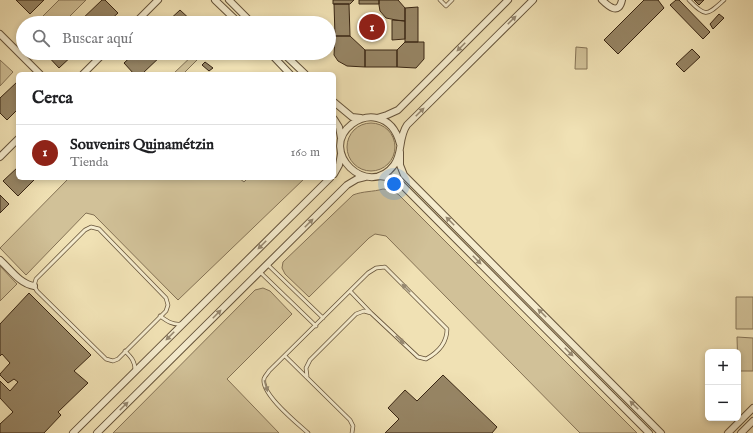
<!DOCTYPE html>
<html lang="es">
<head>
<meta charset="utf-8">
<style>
  :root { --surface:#fff; --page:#f2f2f2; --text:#202124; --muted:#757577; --line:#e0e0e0; --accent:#8f2418 }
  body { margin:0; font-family:"IM FELL English",serif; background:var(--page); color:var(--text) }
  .controls { position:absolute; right:12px; bottom:12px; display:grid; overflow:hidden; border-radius:6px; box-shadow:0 2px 6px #0003 }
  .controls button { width:36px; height:36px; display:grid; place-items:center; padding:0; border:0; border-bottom:1px solid var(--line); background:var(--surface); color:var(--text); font:20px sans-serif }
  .you { position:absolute; left:394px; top:184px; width:14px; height:14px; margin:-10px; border:3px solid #fff; border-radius:50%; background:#1a73e8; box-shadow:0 0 0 6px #1a73e833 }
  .badge { display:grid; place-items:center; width:26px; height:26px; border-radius:50%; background:var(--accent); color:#fff; font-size:13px; font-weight:700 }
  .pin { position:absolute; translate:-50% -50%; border:2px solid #fff; box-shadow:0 1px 4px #0006 }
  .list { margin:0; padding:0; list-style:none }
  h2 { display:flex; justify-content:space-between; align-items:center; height:52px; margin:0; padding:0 16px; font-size:17px }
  h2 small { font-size:13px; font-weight:400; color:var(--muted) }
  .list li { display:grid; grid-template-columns:26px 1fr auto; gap:12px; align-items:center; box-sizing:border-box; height:56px; padding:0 16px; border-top:1px solid var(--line) }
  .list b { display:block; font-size:15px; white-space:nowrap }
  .list p { margin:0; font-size:13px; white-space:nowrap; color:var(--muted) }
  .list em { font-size:13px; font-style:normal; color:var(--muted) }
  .icon { flex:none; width:22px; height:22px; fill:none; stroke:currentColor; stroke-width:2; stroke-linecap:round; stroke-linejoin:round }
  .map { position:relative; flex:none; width:753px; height:433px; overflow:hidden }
  .search { position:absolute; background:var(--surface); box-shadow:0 2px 6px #0003; left:16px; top:16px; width:320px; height:44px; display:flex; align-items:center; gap:10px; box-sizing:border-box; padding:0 14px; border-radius:22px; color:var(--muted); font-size:15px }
  .panel { position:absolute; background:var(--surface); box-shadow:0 2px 6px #0003; left:16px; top:72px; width:320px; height:108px; border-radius:6px }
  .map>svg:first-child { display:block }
  .green { fill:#d1c198; stroke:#847255 }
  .building { fill:#978666; stroke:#372412 }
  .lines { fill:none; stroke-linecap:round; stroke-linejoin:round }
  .lane-casing { stroke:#65533a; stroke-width:4.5 }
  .street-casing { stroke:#65533a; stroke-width:8 }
  .lane { stroke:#f5ecce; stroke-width:3 }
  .street { stroke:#f5ecce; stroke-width:6 }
  .oneway { fill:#968870 }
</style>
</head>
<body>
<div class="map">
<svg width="753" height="433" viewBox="0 0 753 433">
  <rect width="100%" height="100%" fill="#f0e1b4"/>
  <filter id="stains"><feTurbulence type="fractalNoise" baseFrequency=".005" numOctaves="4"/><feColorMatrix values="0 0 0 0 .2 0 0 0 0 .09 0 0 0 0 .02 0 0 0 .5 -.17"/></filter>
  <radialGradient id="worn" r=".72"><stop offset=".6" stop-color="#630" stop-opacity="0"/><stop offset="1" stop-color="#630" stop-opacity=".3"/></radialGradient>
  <path class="green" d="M59,0H86L63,23H36Z
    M576,47L587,48V69H575Z
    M195,53H204L183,74H173Z
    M0,60L13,72L0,86Z
    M347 147a24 24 0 1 1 48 0a24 24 0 1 1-48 0Z
    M69,178H239L244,182L248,178H305L178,300L94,215L86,213L26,275L0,248Z
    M383,189L392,190L399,195L637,433H580L386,236L375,234L369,238L309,297L285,274L282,268L283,262L353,195C363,191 373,192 383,189Z
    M0,266L17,284L0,301Z
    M263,288L270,291L292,314L227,379L279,433H113L255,290Z
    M736,297H753V329H736Z
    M737,337L753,338V371H738Z"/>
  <path class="building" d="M16,0H44L30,14Z
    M102,0H105L118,13L107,23H80L79,22Z
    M333,0H354L350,4H333Z
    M359,0H379V4H359Z
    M379,0H398L405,8V21L396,20L386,18L380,11L379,5Z
    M644,0H658L664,8L618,54L604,40Z
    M676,0H679L710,32L703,39L670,5Z
    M694,0H704L699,5Z
    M334,4H349L350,36H335Z
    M418,7V42H405V8Z
    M180,10L194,23H166Z
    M719,14L724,18L713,29L710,24Z
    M368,16L377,17L383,23V31L377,37L367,39L360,33V23Z
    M392,20L405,21V39L392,40Z
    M335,36H350L365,50V67L347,66L338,61L334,55Z
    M405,42H424V59L416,68L397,67V50Z
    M692,49L700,57L684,72L676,64Z
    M365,50H397V67H365Z
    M45,53H75L59,68Z
    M135,53H161L163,54L142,74H134L124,63Z
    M205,62L213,68L209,71L202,65Z
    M17,82L18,83V109L7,120L0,113V98Z
    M18,167V178H36L18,196L3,181Z
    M0,195L9,204L0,213Z
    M29,293L91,355L74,371L88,383L58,412L61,415L44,433H0V424L13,412L0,398V381L10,391L18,382L14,379L8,383L0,375V374L10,363L2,354L0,356V324Z
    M443,375L497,427L492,433H385L399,419L388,408L405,390L417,401Z"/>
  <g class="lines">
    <defs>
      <path id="lane" d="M440,0L446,6L452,0
        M689,0C706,18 707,15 724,0
        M91,227L99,229L166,298L168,305L166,311L118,359L113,361L106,359L37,291L34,286L36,279L85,230Z
        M267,264L323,318
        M260,272L316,326
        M160,316C167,321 172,325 181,324
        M125,351C131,357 135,361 135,370
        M285,356L350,420L353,426L352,433
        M307,376L306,368L310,360L356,314L364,311L371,313
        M308,433C297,423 261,394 264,379C264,377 268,373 269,371L368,273L376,268L385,267L447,329C447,343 437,353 426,359L418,357L371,313L350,291"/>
      <path id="street" d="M215,0L239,23
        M229,0L252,23
        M602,0C609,7 619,15 622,0
        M135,23L158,0
        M0,34L40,74
        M270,53L290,74
        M283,53L305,74
        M83,74L104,53
        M334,102L352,117L361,118
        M377,118L387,115L398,110L508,0
        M334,119L339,127L341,138
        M400,144C397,132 390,121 377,118C368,116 359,119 352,124C317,151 368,200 394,165C403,153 398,138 407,125L533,0
        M400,152V165L404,175L661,433
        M0,157L18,139
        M334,174L339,165L341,154
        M379,176L387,177L398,181L649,433
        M0,260C10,269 20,284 34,286
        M73,433L330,178
        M97,433L347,185L357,179L365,177
        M728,433L753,408
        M741,433L753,421"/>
    </defs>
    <use href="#lane" class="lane-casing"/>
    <use href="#street" class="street-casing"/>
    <use href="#lane" class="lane"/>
    <use href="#street" class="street"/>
  </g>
  <defs><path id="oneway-solid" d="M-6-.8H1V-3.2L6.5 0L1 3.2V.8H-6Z"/></defs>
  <g class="oneway">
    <use href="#oneway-solid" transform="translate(512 20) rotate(-45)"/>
    <use href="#oneway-solid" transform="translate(461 47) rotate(135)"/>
    <use href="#oneway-solid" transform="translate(420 112) rotate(-45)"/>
    <use href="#oneway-solid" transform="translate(450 221) rotate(-135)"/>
    <use href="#oneway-solid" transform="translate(309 223) rotate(-45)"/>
    <use href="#oneway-solid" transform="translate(262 245) rotate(135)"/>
    <use href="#oneway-solid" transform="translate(477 260) rotate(45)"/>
    <use href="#oneway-solid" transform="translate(406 288) rotate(-135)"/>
    <use href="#oneway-solid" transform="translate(542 313) rotate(-135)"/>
    <use href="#oneway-solid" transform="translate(217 314) rotate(-45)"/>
    <use href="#oneway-solid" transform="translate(170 336) rotate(135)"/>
    <use href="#oneway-solid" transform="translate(400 340) rotate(43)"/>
    <use href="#oneway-solid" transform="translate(569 352) rotate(45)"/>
    <use href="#oneway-solid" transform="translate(266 386) rotate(74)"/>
    <use href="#oneway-solid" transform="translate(634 405) rotate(-135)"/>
    <use href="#oneway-solid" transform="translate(124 406) rotate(-45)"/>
  </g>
  <rect width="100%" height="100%" filter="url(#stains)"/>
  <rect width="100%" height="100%" fill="url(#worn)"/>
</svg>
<div class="controls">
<button>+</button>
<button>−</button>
</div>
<div class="you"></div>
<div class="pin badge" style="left:372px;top:27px">1</div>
<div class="search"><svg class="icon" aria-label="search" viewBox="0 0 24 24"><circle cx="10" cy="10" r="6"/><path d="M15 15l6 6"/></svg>Buscar aquí</div>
<section class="panel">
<h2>Cerca<small></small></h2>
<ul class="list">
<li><span class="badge">1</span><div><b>Souvenirs Quinamétzin</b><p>Tienda</p></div><em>160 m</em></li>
</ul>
</section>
</div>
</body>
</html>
